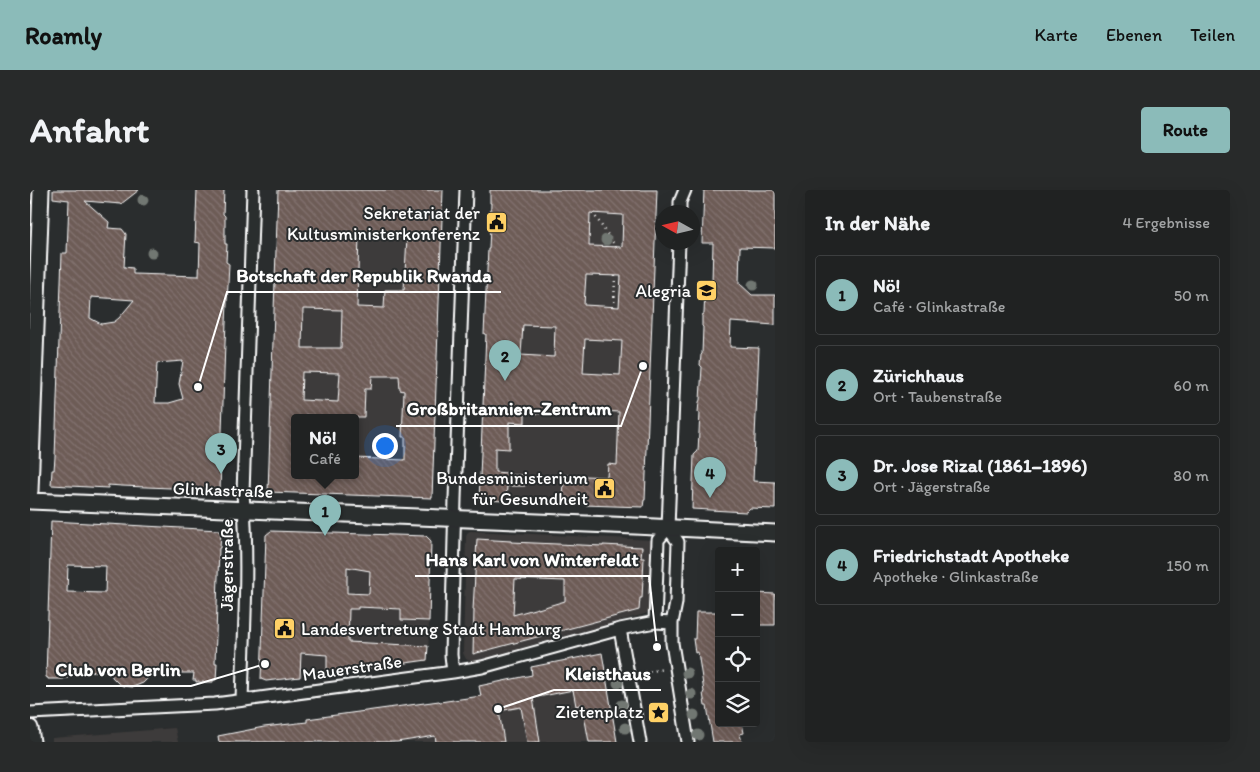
<!DOCTYPE html>
<html lang="de">
<head>
<meta charset="utf-8">
<style>
  :root { --surface:#202222; --page:#282a2a; --text:#f1f3f6; --muted:#a2a4a5; --line:#3d3f40; --accent:#8bbbb9 }
  body { margin:0; font-family:Itim,sans-serif; background:var(--page); color:var(--text) }
  .controls { position:absolute; right:15px; bottom:15px; display:grid; overflow:hidden; border-radius:5px; box-shadow:0 5px 20px #0002 }
  .controls button { width:45px; height:45px; display:grid; place-items:center; padding:0; border:0; border-bottom:1px solid var(--line); background:var(--surface); color:var(--text); font:25px sans-serif }
  .compass { position:absolute; left:625px; top:15px; width:45px; height:45px; border-radius:50%; background:var(--surface); box-shadow:0 5px 20px #0002; rotate:278deg }
  .you { position:absolute; left:354px; top:255px; width:18px; height:18px; margin:-12px; border:4px solid #fff; border-radius:50%; background:#1a73e8; box-shadow:0 0 0 8px #1a73e833 }
  .badge { display:grid; place-items:center; width:32px; height:32px; border-radius:50%; background:var(--accent); color:#111; font-size:16px; font-weight:700 }
  .pin { position:absolute; translate:-50% -41px; filter:drop-shadow(0 1px 2px #0008) }
  .pin::after { content:''; position:absolute; top:26px; width:18px; height:15px; background:inherit; clip-path:polygon(0 0,100% 0,50% 100%) }
  .popup { position:absolute; left:261px; top:224px; width:68px; height:65px; box-sizing:border-box; display:grid; place-content:center; border-radius:5px; background:var(--surface); filter:drop-shadow(0 1px 4px #0005); font-size:16px; white-space:nowrap; color:var(--muted) }
  .popup b { font-size:19px; color:var(--text) }
  .popup::after { content:''; position:absolute; left:50%; top:100%; margin-left:-10px; border:10px solid transparent; border-top-color:var(--surface) }
  .list { margin:0; padding:0; list-style:none }
  h2 { display:flex; justify-content:space-between; align-items:center; height:65px; margin:0; padding:0 20px; font-size:21px }
  h2 small { font-size:16px; font-weight:400; color:var(--muted) }
  .list li { display:grid; grid-template-columns:32px 1fr auto; gap:15px; align-items:center; box-sizing:border-box; height:80px; margin:0 10px 10px; padding:0 10px; border:1px solid var(--line); border-radius:5px }
  .list b { display:block; font-size:19px; white-space:nowrap }
  .list p { margin:0; font-size:16px; white-space:nowrap; color:var(--muted) }
  .list em { font-size:16px; font-style:normal; color:var(--muted) }
  .icon { flex:none; width:28px; height:28px; fill:none; stroke:currentColor; stroke-width:2; stroke-linecap:round; stroke-linejoin:round }
  .map { position:relative; flex:none; width:745px; height:552px; overflow:hidden; border-radius:5px }
  header { display:flex; align-items:center; gap:30px; box-sizing:border-box; height:70px; padding:0 25px; background:var(--accent); color:#111 }
  header strong { font-size:24px }
  nav { display:flex; gap:28px; margin-inline-start:auto; font-size:18px }
  .intro { display:flex; align-items:center; justify-content:space-between; box-sizing:border-box; height:120px; padding:0 30px }
  h1 { margin:0; font-size:35px }
  .button { padding:12px 22px; border-radius:5px; background:var(--accent); color:#111; font-size:18px; font-weight:700 }
  main { display:flex; gap:30px; padding:0 30px }
  aside { flex:1; background:var(--surface); border-radius:5px; box-shadow:0 5px 20px #0002 }
  .map>svg:first-child { display:block }
  .built { fill:#3e3b3a; fill-rule:evenodd }
  .building { fill:url(#building-back-hatch); stroke:#fff; fill-rule:evenodd }
  .lines { fill:none; stroke-linecap:round; stroke-linejoin:round }
  .street-casing { stroke:#fff; stroke-width:15 }
  .secondary-casing { stroke:#fff; stroke-width:19 }
  .path { stroke:#fff; stroke-width:2.5; stroke-dasharray:1 4; stroke-linecap:butt }
  .street { stroke:#2a2d2e; stroke-width:11 }
  .secondary { stroke:#2a2d2e; stroke-width:15 }
  .tree { fill:#717772 }
  .labels { text-anchor:middle; stroke-width:4; stroke-linejoin:round; paint-order:stroke }
  .poi-label { font-size:18px; fill:#fff; stroke:#2a2d2e; text-anchor:end }
  .street-label { font-size:18px; fill:#fff; stroke:#2a2d2e }
  .leader { fill:none; stroke:#fff; stroke-width:2 }
  .callout-dot { fill:#fff; stroke:#2a2d2e; stroke-width:2 }
  .callout-label { font-size:19px; text-anchor:middle; font-weight:bold; fill:#fff; stroke:#2a2d2e; stroke-width:4; stroke-linejoin:round; paint-order:stroke }
</style>
</head>
<body>
<header>
<strong>Roamly</strong>
<nav><a>Karte</a><a>Ebenen</a><a>Teilen</a></nav>
</header>
<div class="intro"><h1>Anfahrt</h1><a class="button">Route</a></div>
<main>
<div class="map">
<svg width="745" height="552" viewBox="0 0 745 552">
  <defs>
    <pattern id="building-back-hatch" width="6" height="6" patternUnits="userSpaceOnUse" patternTransform="scale(1.25)"><rect width="6" height="6" fill="#6d5b57"/><path d="M-1 5l2 2M0 0l6 6M5-1l2 2" fill="none" stroke="#837470"/></pattern>
  </defs>
  <rect width="100%" height="100%" fill="#2a2d2e"/>
  <filter id="ink" filterUnits="userSpaceOnUse"><feTurbulence type="fractalNoise" baseFrequency=".02" numOctaves="2"/><feDisplacementMap in="SourceGraphic" scale="10" xChannelSelector="R" yChannelSelector="G"/><feConvolveMatrix kernelMatrix="1 2 1 2 8 2 1 2 1" color-interpolation-filters="sRGB"/></filter>
  <g filter="url(#ink)">
    <path class="built" d="M248,0H413L402,308L238,302ZM265,227H325V285H265Z
      M460,0H627L615,310H614L613,317L554,315V314L449,310L450,281L451,280L452,275H450L451,263H452V258H451L455,149V144H454L461,14L460,13Z
      M237,341L401,347L398,471L232,491Z
      M440,341L622,350L623,352L621,420L615,424L444,471H440L436,469L433,463L436,347L437,343Z
      M489,488L507,507L577,493L587,552H237L234,537L277,532L352,519L451,506L449,496Z
      M145,538L148,552H22V548Z"/>
    <path class="building" d="M23,0H109L91,14L55,11L79,32L78,38L92,39L96,44L94,77L103,78V84L169,86L170,53L165,52L167,0H194L193,24L195,26V54H197L196,72L199,74L195,153L190,300L92,296L78,295V298L21,295L22,280H24L25,267L32,63H37L39,10L23,8ZM61,107L104,110L89,128L84,132L71,134L60,128ZM153,171L149,194L153,209L139,213H125L127,173Z
      M248,0H413L402,308L238,302ZM329,45L377,47L374,100H355L354,118L327,117ZM273,119L312,120L311,158H272ZM272,182L310,183L308,212L271,210ZM342,186H369L370,200L374,201L372,247H375V270L325,268V285H265V227H273L276,225L293,226L292,227H334L335,199H341Z
      M460,0H627L615,310H614L613,317L554,315V314L533,313L534,285L577,287L578,274L587,275L589,222L537,219V225L495,223V233L479,232V259L465,258V282L477,283V285H495V296H477L476,311L449,310L456,144H454L458,59H459L461,13H460ZM560,23L593,25L592,57L559,56ZM556,85L591,86L589,117L554,115ZM493,135L525,136L524,167L491,165ZM555,149L592,151L590,185L553,183Z
      M674,0H745V58L710,57L709,93L722,105H745V135L701,132L700,157L729,158L723,291L745,292V319L720,318L716,322L662,319L664,265L668,261L670,223L668,222L669,212L670,210L672,177L670,175L671,165L672,164L673,137L672,136V125L674,124L675,99L682,92L683,53H672Z
      M21,331L189,340V342H191L190,358H189L185,473H187L186,490H183V492H166V490H163L164,483H119V487L113,493L103,497L93,496L88,493L82,487V482L37,481L38,488H34V489H18V488L16,487ZM38,375L76,376L75,403L37,402Z
      M241,341L396,346L401,351L399,431L371,430V419L328,417V419H319L318,452L398,456L397,470L297,484V465L271,463L270,487L236,491L231,489L236,345ZM317,377L340,381L339,404L317,403Z
      M447,349L481,351V352L573,356V355L612,357L611,368H614L612,408H610L609,420L443,464L444,420H443ZM485,389L535,391V411L508,419V418L483,425Z
      M726,403L745,404V435H726Z
      M666,422H689V533H712L714,543L710,544L712,552H683L677,516H675L673,503L674,502L668,462L665,463L663,449H665Z
      M572,463L587,552H559L552,514L546,516L543,500L503,508L510,552H497L491,517L469,521L474,552H406L405,546L367,552H189L188,546L234,537L277,532V529L409,511L410,512L451,506L449,496L502,485L501,477Z"/>
    <g class="lines">
      <defs>
        <path id="street" d="M650,22V12L655,0
          M638,338L648,352L646,413L642,433V453L658,552
          M625,432L628,350L638,338L649,52
          M590,439L610,552
          M423,482L421,465L425,309L436,0
          M212,510C214,441 219,372 213,304L223,0
          M0,523L185,514L423,482L452,477L590,439L625,432L642,433"/>
        <path id="secondary" d="M0,301L11,0
          M0,311L605,336L745,343
          M0,538L2,552"/>
      </defs>
      <use href="#street" class="street-casing"/>
      <use href="#secondary" class="secondary-casing"/>
      <path class="path" d="M563,23L586,57
        M584,117L585,86
        M610,483L634,479"/>
      <use href="#street" class="street"/>
      <use href="#secondary" class="secondary"/>
    </g>
    <g class="tree">
      <circle cx="113" cy="10" r="5.5"/>
      <circle cx="576" cy="50" r="5.5"/>
      <circle cx="122" cy="63" r="5.5"/>
      <circle cx="723" cy="95" r="5.5"/>
      <circle cx="657" cy="483" r="5.5"/>
      <circle cx="588" cy="493" r="5.5"/>
      <circle cx="661" cy="504" r="5.5"/>
      <circle cx="592" cy="515" r="5.5"/>
      <circle cx="664" cy="525" r="5.5"/>
      <circle cx="595" cy="538" r="5.5"/>
      <circle cx="668" cy="545" r="5.5"/>
    </g>
  </g>
  <defs>
    <symbol id="civic-square" viewBox="-11 -11 22 22"><rect x="-9" y="-9" width="18" height="18" rx="4" fill="#ffd166" stroke="#2a2d2e"/><path d="M-.6-6.5H3V-4.5H.6V-3L4-1V1h2V6H-6V1h2V-1L-.6-3ZM-1.2 2.5V6h2.4V2.5Z" fill="#111"/></symbol>
    <symbol id="school-square" viewBox="-11 -11 22 22"><rect x="-9" y="-9" width="18" height="18" rx="4" fill="#ffd166" stroke="#2a2d2e"/><path d="M0-5L7-2L0 1L-7-2ZM-4 1L0 2.5L4 1V4Q0 6-4 4Z" fill="#111"/></symbol>
    <symbol id="sight-square" viewBox="-11 -11 22 22"><rect x="-9" y="-9" width="18" height="18" rx="4" fill="#ffd166" stroke="#2a2d2e"/><path d="M0-6L1.8-2.2L6-1.7L2.9 1.2L3.7 5.4L0 3.3L-3.7 5.4L-2.9 1.2L-6-1.7L-1.8-2.2Z" fill="#111"/></symbol>
  </defs>
  <g fill-rule="evenodd">
    <use href="#civic-square" x="454" y="20" width="25" height="25"/>
    <use href="#school-square" x="664" y="88" width="25" height="25"/>
    <use href="#civic-square" x="562" y="286" width="25" height="25"/>
    <use href="#civic-square" x="242" y="426" width="25" height="25"/>
    <use href="#sight-square" x="616" y="510" width="25" height="25"/>
  </g>
  <g class="labels">
    <g class="poi-label">
      <text x="450" y="29">Sekretariat der<tspan x="450" dy="21">Kultusministerkonferenz</tspan></text>
      <text x="661" y="107">Alegria</text>
      <text x="558" y="294">Bundesministerium<tspan x="558" dy="21">für Gesundheit</tspan></text>
      <text x="271" y="445" text-anchor="start">Landesvertretung Stadt Hamburg</text>
      <text x="613" y="528">Zietenplatz</text>
    </g>
    <g class="street-label">
      <text transform="translate(193 300) rotate(2)" y="6">Glinkastraße</text>
      <text transform="translate(197 375) rotate(-90)" y="6">Jägerstraße</text>
      <text transform="translate(322 478) rotate(-8)" y="6">Mauerstraße</text>
    </g>
  </g>
  <path class="leader" d="M168 197L197 102H471M613 176L591 236H366M627 457L619 386H385M235 474L161 496H16M468 519L524 500H631"/>
  <g class="callout-dot">
    <circle cx="168" cy="197" r="5"/>
    <circle cx="613" cy="176" r="5"/>
    <circle cx="627" cy="457" r="5"/>
    <circle cx="235" cy="474" r="5"/>
    <circle cx="468" cy="519" r="5"/>
  </g>
  <g class="callout-label">
    <text x="334" y="92">Botschaft der Republik Rwanda</text>
    <text x="479" y="225">Großbritannien-Zentrum</text>
    <text x="502" y="376">Hans Karl von Winterfeldt</text>
    <text x="88" y="486">Club von Berlin</text>
    <text x="578" y="490">Kleisthaus</text>
  </g>
</svg>
<div class="controls">
<button>+</button>
<button>−</button>
<button><svg class="icon" aria-label="locate" viewBox="0 0 24 24"><circle cx="12" cy="12" r="6"/><path d="M12 2v4M12 18v4M2 12h4M18 12h4"/></svg></button>
<button><svg class="icon" aria-label="layers" viewBox="0 0 24 24"><path d="M12 4l9 5-9 5-9-5zM3 14l9 5 9-5"/></svg></button>
</div>
<svg class="compass" viewBox="-18 -18 36 36"><path d="M0-13l5 13h-10z" fill="#e53935"/><path d="M0 13l5-13h-10z" fill="#a2a4a5"/></svg>
<div class="you"></div>
<div class="pin badge" style="left:295px;top:346px">1</div>
<div class="popup"><b>Nö!</b>Café</div>
<div class="pin badge" style="left:475px;top:191px">2</div>
<div class="pin badge" style="left:191px;top:284px">3</div>
<div class="pin badge" style="left:680px;top:308px">4</div>
</div>
<aside>
<h2>In der Nähe<small>4 Ergebnisse</small></h2>
<ul class="list">
<li><span class="badge">1</span><div><b>Nö!</b><p>Café · Glinkastraße</p></div><em>50 m</em></li>
<li><span class="badge">2</span><div><b>Zürichhaus</b><p>Ort · Taubenstraße</p></div><em>60 m</em></li>
<li><span class="badge">3</span><div><b>Dr. Jose Rizal (1861–1896)</b><p>Ort · Jägerstraße</p></div><em>80 m</em></li>
<li><span class="badge">4</span><div><b>Friedrichstadt Apotheke</b><p>Apotheke · Glinkastraße</p></div><em>150 m</em></li>
</ul>
</aside>
</main>
</body>
</html>
